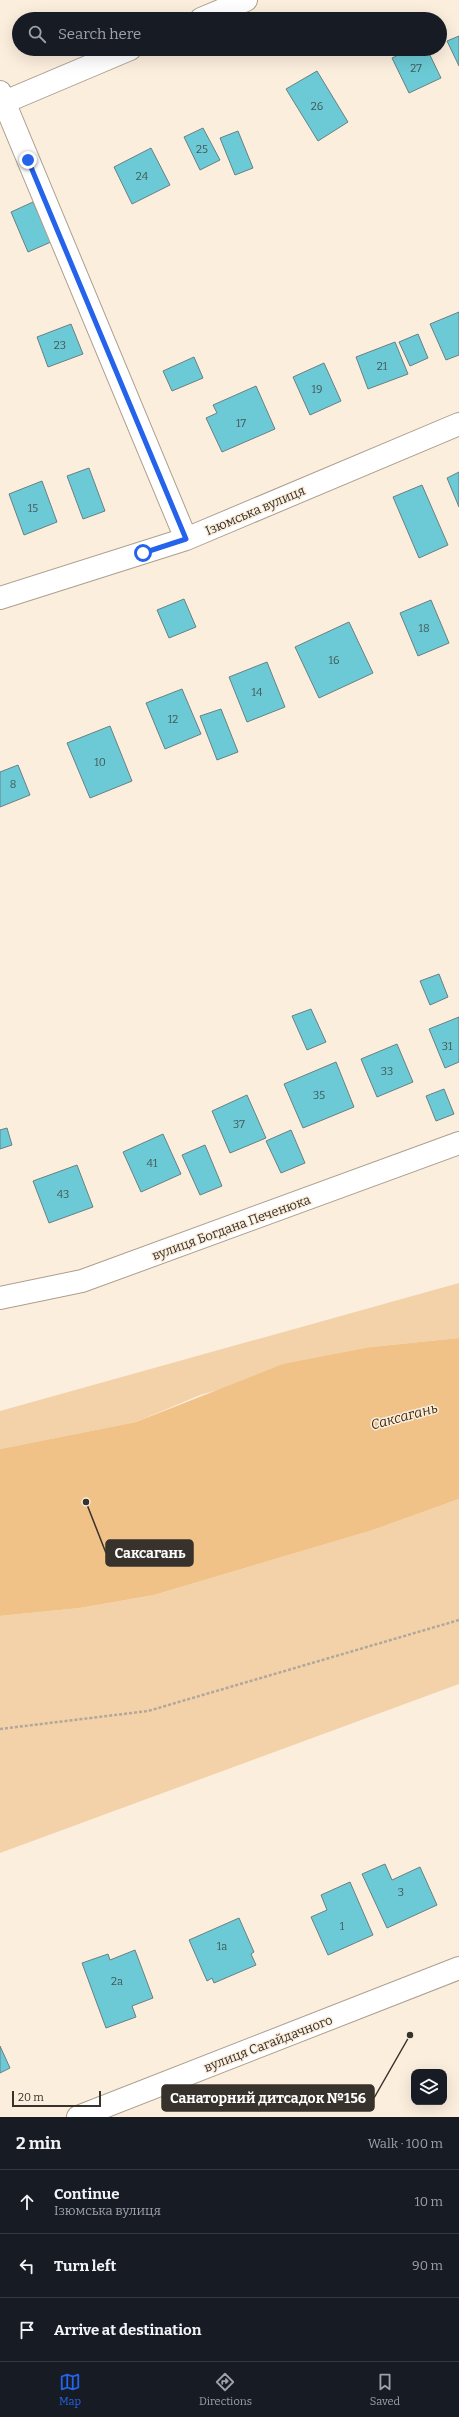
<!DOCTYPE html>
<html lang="en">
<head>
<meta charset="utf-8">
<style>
  :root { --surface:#171b24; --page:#242831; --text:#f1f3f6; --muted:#9ea1a6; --line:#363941; --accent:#2563eb }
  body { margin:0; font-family:Bitter,serif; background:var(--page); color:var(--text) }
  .controls { position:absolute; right:12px; bottom:12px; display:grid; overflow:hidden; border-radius:8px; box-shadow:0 4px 16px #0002 }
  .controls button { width:36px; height:36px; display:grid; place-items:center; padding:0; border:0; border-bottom:1px solid var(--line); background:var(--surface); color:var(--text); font:20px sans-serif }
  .scale { position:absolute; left:12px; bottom:10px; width:89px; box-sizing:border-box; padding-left:4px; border:2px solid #37322b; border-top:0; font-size:11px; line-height:14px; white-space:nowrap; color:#37322b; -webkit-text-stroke:3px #fceedd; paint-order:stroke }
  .stop { position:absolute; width:12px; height:12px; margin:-9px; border:3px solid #2563eb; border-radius:50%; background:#fff }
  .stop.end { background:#2563eb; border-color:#fff; box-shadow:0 1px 4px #0008 }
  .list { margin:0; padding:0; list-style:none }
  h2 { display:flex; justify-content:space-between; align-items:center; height:52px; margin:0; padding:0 16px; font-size:17px }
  h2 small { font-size:13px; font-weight:400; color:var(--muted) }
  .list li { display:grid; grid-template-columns:26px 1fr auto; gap:12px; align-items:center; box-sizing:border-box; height:64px; padding:0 16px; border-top:1px solid var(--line) }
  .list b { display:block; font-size:15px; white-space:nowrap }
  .list p { margin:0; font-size:13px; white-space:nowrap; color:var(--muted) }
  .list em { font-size:13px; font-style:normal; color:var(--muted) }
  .icon { flex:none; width:22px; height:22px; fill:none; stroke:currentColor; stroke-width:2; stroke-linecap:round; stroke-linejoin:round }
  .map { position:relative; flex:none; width:459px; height:2117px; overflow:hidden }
  .search { position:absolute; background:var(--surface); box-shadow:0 4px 16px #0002; left:12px; right:12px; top:12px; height:44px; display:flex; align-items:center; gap:10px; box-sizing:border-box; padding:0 14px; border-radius:22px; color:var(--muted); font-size:15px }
  .sheet { height:244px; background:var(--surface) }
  nav { display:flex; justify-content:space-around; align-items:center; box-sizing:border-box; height:56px; border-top:1px solid var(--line); background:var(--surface); font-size:11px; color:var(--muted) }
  nav a { display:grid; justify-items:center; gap:2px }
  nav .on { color:var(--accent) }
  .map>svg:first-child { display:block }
  .green { fill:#f3d2aa }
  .water { fill:#f0c288 }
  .building { fill:#6bcad5; stroke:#698083 }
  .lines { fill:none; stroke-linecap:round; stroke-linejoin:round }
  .minor-casing { stroke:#ac9f8f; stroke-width:24 }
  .path { stroke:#b2a79a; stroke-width:2.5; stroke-dasharray:3 2; stroke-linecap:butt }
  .minor { stroke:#fff; stroke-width:22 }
  .route { stroke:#2563eb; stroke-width:5 }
  .labels { text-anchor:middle; stroke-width:3; stroke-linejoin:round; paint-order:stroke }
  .number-label { font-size:11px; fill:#445856 }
  .street-label { font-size:13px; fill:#37322b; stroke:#fceedd }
  .water-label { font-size:14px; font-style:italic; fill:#412e14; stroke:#fceedd }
  .leader { fill:none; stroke:#37322b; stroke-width:1.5 }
  .callout-dot { fill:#37322b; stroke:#fceedd; stroke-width:1.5 }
  .callout { fill:#37322b; stroke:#37322b; stroke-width:1.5 }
  .callout-label { font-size:14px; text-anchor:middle; font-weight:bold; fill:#fff }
</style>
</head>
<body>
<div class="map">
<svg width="459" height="2117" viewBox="0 0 459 2117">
  <rect width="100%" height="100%" fill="#fceedd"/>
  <path class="green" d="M459,1283V1338L371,1347L200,1395L136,1422L0,1449V1411Z
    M459,1499V1684L0,1853V1616L80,1608L154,1595L373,1530Z"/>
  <path class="water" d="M459,1338V1499L373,1530L154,1595L80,1608L0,1616V1449L136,1422L283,1364L371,1347Z"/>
  <path class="building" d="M459,36V66L447,41Z
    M411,49H427L441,78L409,93L392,58Z
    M317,71L348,122L318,141L286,89Z
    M203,128L220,160L200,170L184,137Z
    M238,131L253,168L235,175L220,138Z
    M151,148L170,185L132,204L114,167Z
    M33,202L51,242L28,252L11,212Z
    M459,312V355L446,360L430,324Z
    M71,324L83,354L48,367L37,337Z
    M418,334L428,358L410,366L399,342Z
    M395,342L408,374L368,389L356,357Z
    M194,357L203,378L172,391L163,371Z
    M324,363L341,401L310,415L293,377Z
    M256,386L275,429L222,452L206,418L217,413L213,405Z
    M89,468L105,511L83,519L67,476Z
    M459,472V507L447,478Z
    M42,481L57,522L24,535L9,494Z
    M422,485L448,545L419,558L393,497Z
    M184,599L196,627L169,638L157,610Z
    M431,600L449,643L418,656L400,613Z
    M349,622L373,673L319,698L295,647Z
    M267,662L285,707L247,722L229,677Z
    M182,689L201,734L165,749L146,703Z
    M221,709L238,752L217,760L200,716Z
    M110,726L132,781L90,798L67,743Z
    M18,765L30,795L0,807V772Z
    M439,974L448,997L430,1005L420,981Z
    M311,1009L326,1042L307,1050L292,1016Z
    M459,1017V1062L445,1068L429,1029Z
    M397,1044L413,1082L377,1097L361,1059Z
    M336,1062L354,1107L303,1128L284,1084Z
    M444,1089L454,1114L436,1121L426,1096Z
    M247,1095L266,1138L230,1153L212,1111Z
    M7,1128L12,1145L0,1149V1130Z
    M291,1130L305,1163L281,1173L266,1141Z
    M163,1134L181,1174L141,1192L123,1152Z
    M205,1145L222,1186L200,1195L182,1155Z
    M77,1165L93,1207L49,1223L33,1181Z
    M385,1864L392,1880L420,1867L437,1905L387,1928L362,1874Z
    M350,1882L373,1935L328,1955L311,1917L327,1910L321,1895Z
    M239,1918L254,1952L251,1954L256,1965L214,1983L212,1978L207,1981L189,1940Z
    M135,1950L153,1998L132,2006L136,2017L106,2028L82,1963L108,1954L110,1960Z
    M0,2046L10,2068L0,2073Z"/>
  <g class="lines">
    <defs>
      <path id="minor" d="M201,19L246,0
        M0,92L186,539
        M0,104L130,49
        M0,598L186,539L459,424
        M0,1298L82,1281L459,1143
        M78,2117L459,1968"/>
    </defs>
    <use href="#minor" class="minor-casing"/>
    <path class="path" d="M0,1729L148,1711L459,1620"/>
    <use href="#minor" class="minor"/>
  </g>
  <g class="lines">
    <path class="route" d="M28,160L186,539L143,553"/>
  </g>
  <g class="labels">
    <g class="number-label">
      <text x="416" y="72">27</text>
      <text x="317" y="110">26</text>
      <text x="202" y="153">25</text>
      <text x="142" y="180">24</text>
      <text x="60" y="349">23</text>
      <text x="382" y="370">21</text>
      <text x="317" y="393">19</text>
      <text x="241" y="427">17</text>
      <text x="33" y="512">15</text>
      <text x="424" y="632">18</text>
      <text x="334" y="664">16</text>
      <text x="257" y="696">14</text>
      <text x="173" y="723">12</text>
      <text x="100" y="766">10</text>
      <text x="13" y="788">8</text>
      <text x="447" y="1050">31</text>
      <text x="387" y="1075">33</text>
      <text x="319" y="1099">35</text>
      <text x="239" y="1128">37</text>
      <text x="152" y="1167">41</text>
      <text x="63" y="1198">43</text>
      <text x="401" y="1896">3</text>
      <text x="342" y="1930">1</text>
      <text x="222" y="1950">1а</text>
      <text x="117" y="1985">2а</text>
    </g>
    <g class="street-label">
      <text transform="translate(255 510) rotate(-23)" y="5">Ізюмська вулиця</text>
      <text transform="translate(231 1227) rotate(-20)" y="5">вулиця Богдана Печенюка</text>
      <text transform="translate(268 2043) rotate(-21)" y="5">вулиця Сагайдачного</text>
    </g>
    <g class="water-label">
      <text transform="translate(404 1416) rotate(-15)" y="5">Саксагань</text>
    </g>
  </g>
  <path class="leader" d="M86 1502L106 1553M410 2035L374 2098"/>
  <g class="callout-dot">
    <circle cx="86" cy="1502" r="4"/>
    <circle cx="410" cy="2035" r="4"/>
  </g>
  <g class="callout">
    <rect x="106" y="1540" width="87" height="26" rx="4"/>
    <rect x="162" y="2085" width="212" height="26" rx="4"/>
  </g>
  <g class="callout-label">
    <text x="150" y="1558">Саксагань</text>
    <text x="268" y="2103">Санаторний дитсадок №156</text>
  </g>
</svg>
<div class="controls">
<button><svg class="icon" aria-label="layers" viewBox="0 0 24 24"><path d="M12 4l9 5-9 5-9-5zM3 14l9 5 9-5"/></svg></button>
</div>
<div class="scale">20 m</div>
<div class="stop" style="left:143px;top:553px"></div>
<div class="stop end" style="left:28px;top:160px"></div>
<div class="search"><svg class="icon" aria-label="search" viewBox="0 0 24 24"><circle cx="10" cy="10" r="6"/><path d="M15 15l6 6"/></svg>Search here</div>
</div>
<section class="sheet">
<h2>2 min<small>Walk · 100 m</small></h2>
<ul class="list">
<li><svg class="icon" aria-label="ahead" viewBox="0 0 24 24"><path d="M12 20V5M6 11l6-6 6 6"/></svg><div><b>Continue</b><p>Ізюмська вулиця</p></div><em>10 m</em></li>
<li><svg class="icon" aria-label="left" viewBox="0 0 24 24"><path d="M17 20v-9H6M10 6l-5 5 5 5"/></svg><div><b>Turn left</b></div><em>90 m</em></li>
<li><svg class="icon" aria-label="arrive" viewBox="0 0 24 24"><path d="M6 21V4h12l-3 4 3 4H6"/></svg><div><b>Arrive at destination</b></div></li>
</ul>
</section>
<nav>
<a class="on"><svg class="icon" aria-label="map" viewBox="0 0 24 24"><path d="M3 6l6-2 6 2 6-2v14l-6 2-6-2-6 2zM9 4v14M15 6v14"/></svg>Map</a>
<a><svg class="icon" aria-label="directions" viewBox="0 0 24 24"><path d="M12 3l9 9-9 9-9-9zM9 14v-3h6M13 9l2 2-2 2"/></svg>Directions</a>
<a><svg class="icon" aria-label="saved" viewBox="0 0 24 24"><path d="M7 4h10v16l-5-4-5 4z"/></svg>Saved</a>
</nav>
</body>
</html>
